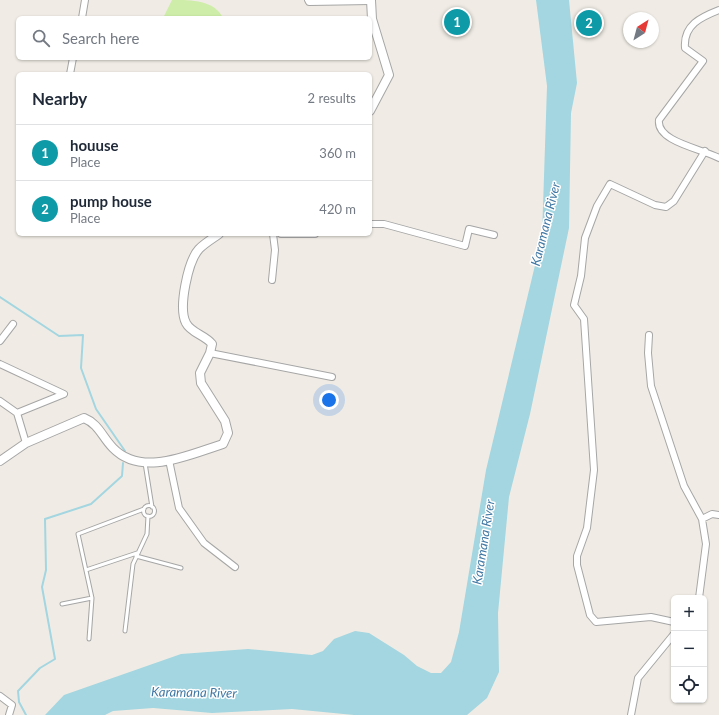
<!DOCTYPE html>
<html lang="en">
<head>
<meta charset="utf-8">
<style>
  :root { --surface:#fff; --page:#f6f6f7; --text:#1f2937; --muted:#747a83; --line:#e0e1e3; --accent:#111827 }
  body { margin:0; font-family:Lato,sans-serif; background:var(--page); color:var(--text) }
  .controls { position:absolute; right:12px; bottom:12px; display:grid; overflow:hidden; border-radius:6px; box-shadow:0 1px 3px #0004 }
  .controls button { width:36px; height:36px; display:grid; place-items:center; padding:0; border:0; border-bottom:1px solid var(--line); background:var(--surface); color:var(--text); font:20px sans-serif }
  .compass { position:absolute; left:623px; top:12px; width:36px; height:36px; border-radius:50%; background:var(--surface); box-shadow:0 1px 3px #0004; rotate:36deg }
  .you { position:absolute; left:329px; top:400px; width:14px; height:14px; margin:-10px; border:3px solid #fff; border-radius:50%; background:#1a73e8; box-shadow:0 0 0 6px #1a73e833 }
  .badge { display:grid; place-items:center; width:26px; height:26px; border-radius:50%; background:var(--accent); color:#fff; font-size:13px; font-weight:700 }
  .pin { position:absolute; translate:-50% -50%; border:2px solid #fff; box-shadow:0 1px 4px #0006 }
  .list { margin:0; padding:0; list-style:none }
  h2 { display:flex; justify-content:space-between; align-items:center; height:52px; margin:0; padding:0 16px; font-size:17px }
  h2 small { font-size:13px; font-weight:400; color:var(--muted) }
  .list li { display:grid; grid-template-columns:26px 1fr auto; gap:12px; align-items:center; box-sizing:border-box; height:56px; padding:0 16px; border-top:1px solid var(--line) }
  .list b { display:block; font-size:15px; white-space:nowrap }
  .list p { margin:0; font-size:13px; white-space:nowrap; color:var(--muted) }
  .list em { font-size:13px; font-style:normal; color:var(--muted) }
  .icon { flex:none; width:22px; height:22px; fill:none; stroke:currentColor; stroke-width:2; stroke-linecap:round; stroke-linejoin:round }
  .map { position:relative; flex:none; width:719px; height:715px; overflow:hidden }
  .search { position:absolute; background:var(--surface); box-shadow:0 1px 3px #0004; left:16px; top:16px; width:356px; height:44px; display:flex; align-items:center; gap:10px; box-sizing:border-box; padding:0 14px; border-radius:6px; color:var(--muted); font-size:15px }
  .panel { position:absolute; background:var(--surface); box-shadow:0 1px 3px #0004; left:16px; top:72px; width:356px; height:164px; border-radius:6px }
  .map>svg:first-child { display:block }
  .grass { fill:#ceeda8 }
  .water { fill:#a3d6e0 }
  .lines { fill:none; stroke-linecap:round; stroke-linejoin:round }
  .stream { stroke:#a3d6e0; stroke-width:2 }
  .service-casing { stroke:#a6a6a6; stroke-width:5 }
  .minor-casing { stroke:#a6a6a6; stroke-width:8 }
  .tertiary-casing { stroke:#a6a6a6; stroke-width:10 }
  .service { stroke:#fff; stroke-width:3 }
  .minor { stroke:#fff; stroke-width:6 }
  .tertiary { stroke:#fff; stroke-width:8 }
  .labels { text-anchor:middle; stroke-width:3; stroke-linejoin:round; paint-order:stroke }
  .water-label { font-size:13px; font-style:italic; fill:#4178a4; stroke:#fff }
</style>
</head>
<body>
<div class="map">
<svg width="719" height="715" viewBox="0 0 719 715">
  <rect width="100%" height="100%" fill="#f0ece5"/>
  <path class="grass" d="M172,0C192,0 214,0 223,18H163Z"/>
  <path class="water" d="M536,0H569L577,83L571,113L569,228L530,414L509,497L498,613L499,672L487,698L467,715H354L292,709L212,713L153,708L113,711L105,715H45L64,695L181,654L248,649L312,655L323,651L334,639L355,631L369,633L404,655L417,666L431,673H441L451,662L459,632L486,470L542,236L547,86Z"/>
  <g class="lines">
    <path class="stream" d="M0,297L59,336L83,335L81,368L96,409L125,451
      M26,715L19,702L18,691L40,668L55,659L42,587L46,570L45,519L91,504L122,476L123,463"/>
    <defs>
      <path id="service" d="M145,463L152,507
        M143.5 511a5.5 5.5 0 1 1 11 0a5.5 5.5 0 1 1-11 0Z
        M136,556L181,568
        M86,570L137,553
        M62,604L92,598
        M125,631L133,564L147,534L148,516
        M89,639L92,598L78,534L144,509"/>
      <path id="minor" d="M308,0L309,2L371,1
        M719,10C701,17 683,25 685,48L703,61L659,120C656,142 703,149 719,158
        M82,18L85,0
        M70,74L73,58
        M370,224H384L465,246L469,229L494,235
        M281,234H315
        M272,280L275,250L273,234
        M649,335L648,353L651,386L684,486L702,519
        M0,341L13,324
        M210,353L332,377
        M0,364L64,394L17,413
        M0,401L17,413L26,443
        M169,460L179,508L204,543L235,567
        M699,598L706,544L702,519L712,514L719,515
        M674,622L651,617L596,622L590,615L577,565V556L587,528L594,470L584,319L574,305L581,276L585,238L597,206L610,184L655,205L666,207L674,201L705,151
        M0,696L12,705L9,715
        M631,715L638,678L674,634"/>
      <path id="tertiary" d="M370,111L389,75L372,19L371,0
        M0,461L26,443L84,418C99,424 102,437 113,448C142,478 190,454 223,444L228,433L225,421L201,383L200,373L210,353L212,344C205,335 191,333 186,323C178,308 188,261 199,249C205,243 212,239 219,234"/>
    </defs>
    <use href="#service" class="service-casing"/>
    <use href="#minor" class="minor-casing"/>
    <use href="#tertiary" class="tertiary-casing"/>
    <use href="#service" class="service"/>
    <use href="#minor" class="minor"/>
    <use href="#tertiary" class="tertiary"/>
  </g>
  <g class="labels">
    <g class="water-label">
      <text transform="translate(545 224) rotate(-76)" y="5">Karamana River</text>
      <text transform="translate(483 542) rotate(-81)" y="5">Karamana River</text>
      <text transform="translate(194 692) rotate(1)" y="5">Karamana River</text>
    </g>
  </g>
</svg>
<div class="controls">
<button>+</button>
<button>−</button>
<button><svg class="icon" aria-label="locate" viewBox="0 0 24 24"><circle cx="12" cy="12" r="6"/><path d="M12 2v4M12 18v4M2 12h4M18 12h4"/></svg></button>
</div>
<svg class="compass" viewBox="-18 -18 36 36"><path d="M0-13l5 13h-10z" fill="#e53935"/><path d="M0 13l5-13h-10z" fill="#747a83"/></svg>
<div class="you"></div>
<div class="pin badge" style="left:457px;top:22px;background:#0f9aa8">1</div>
<div class="pin badge" style="left:589px;top:23px;background:#0f9aa8">2</div>
<div class="search"><svg class="icon" aria-label="search" viewBox="0 0 24 24"><circle cx="10" cy="10" r="6"/><path d="M15 15l6 6"/></svg>Search here</div>
<section class="panel">
<h2>Nearby<small>2 results</small></h2>
<ul class="list">
<li><span class="badge" style="background:#0f9aa8">1</span><div><b>houuse</b><p>Place</p></div><em>360 m</em></li>
<li><span class="badge" style="background:#0f9aa8">2</span><div><b>pump house</b><p>Place</p></div><em>420 m</em></li>
</ul>
</section>
</div>
</body>
</html>
